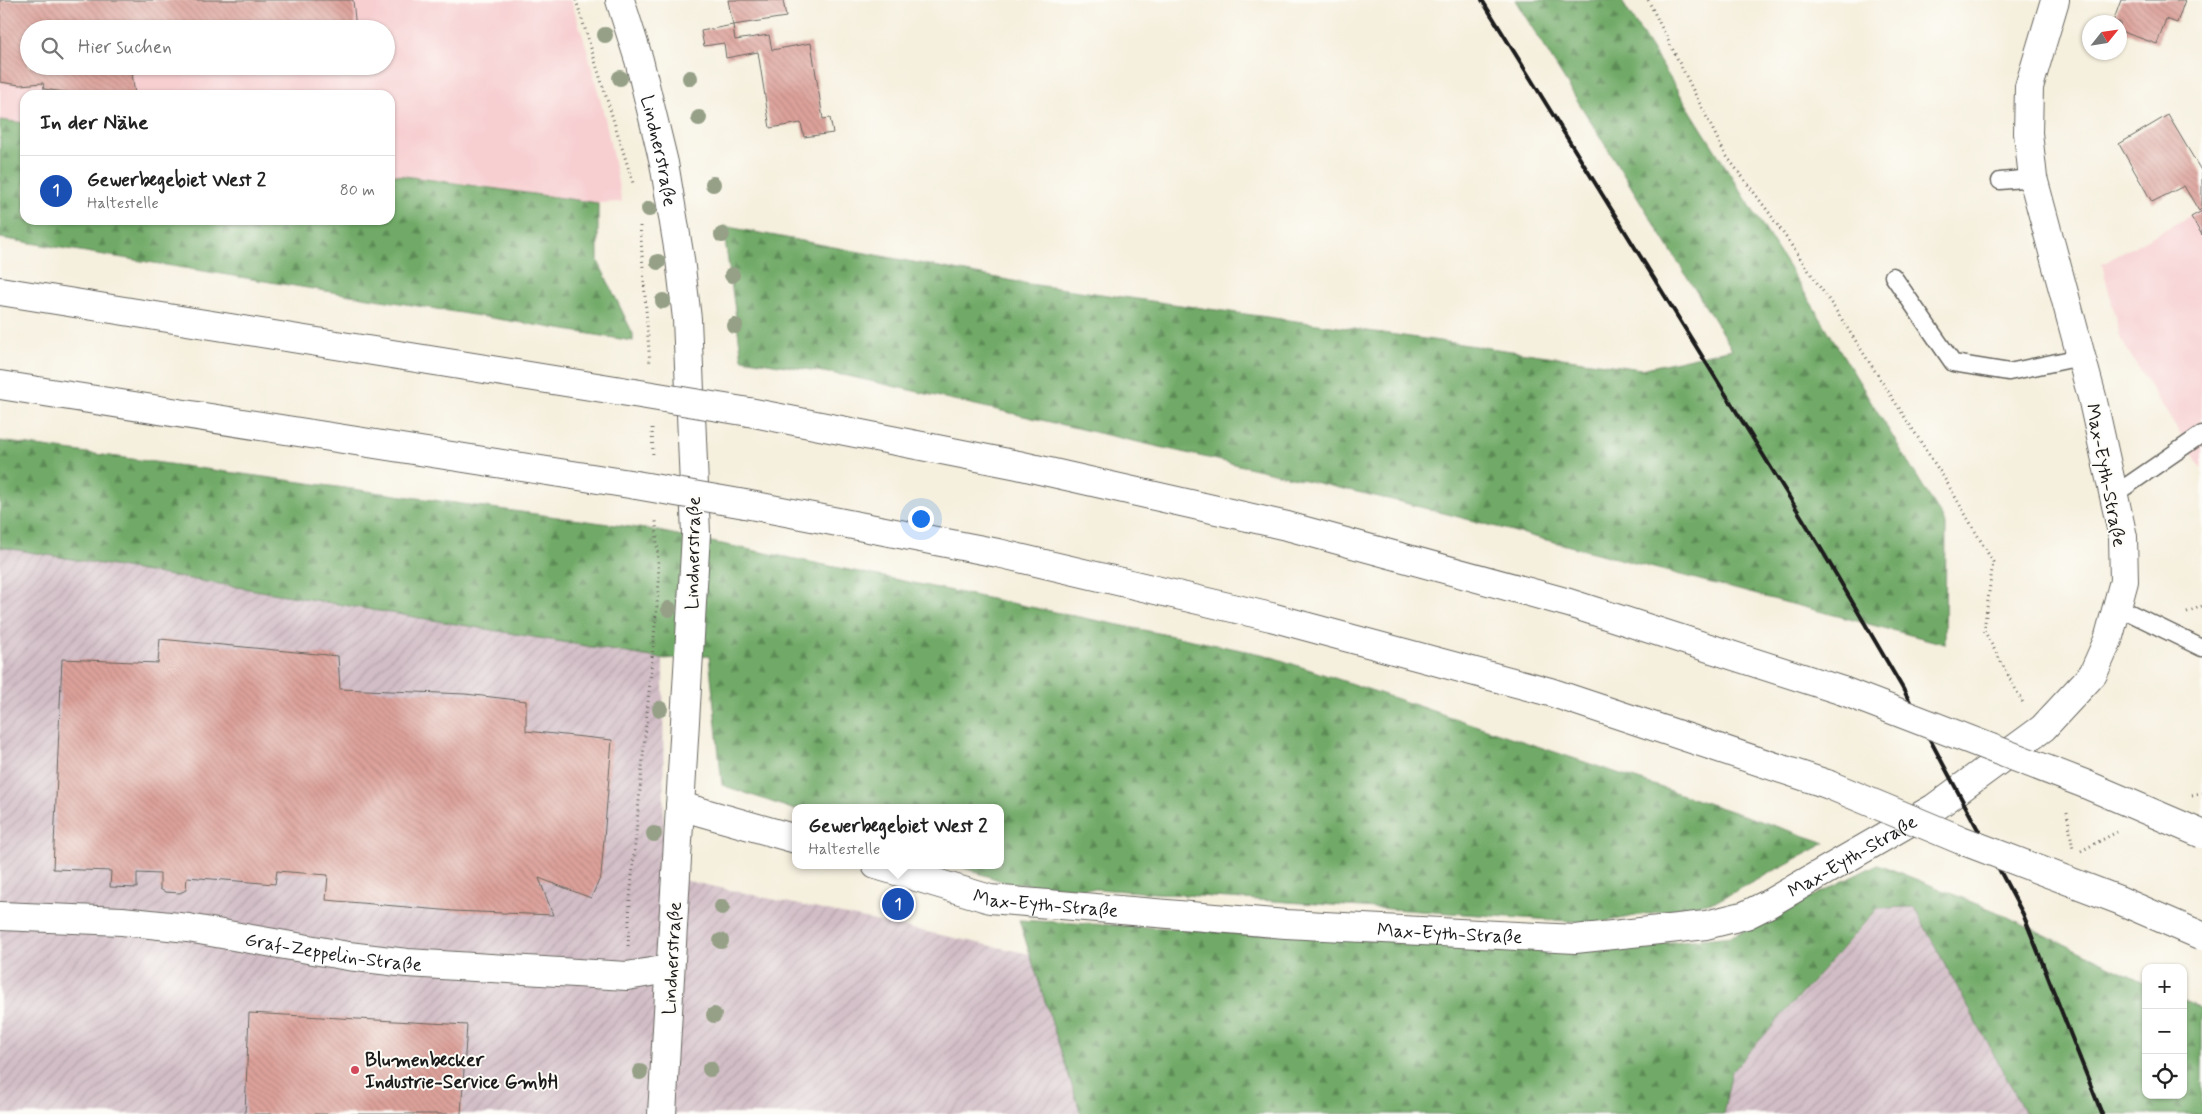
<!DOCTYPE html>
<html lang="de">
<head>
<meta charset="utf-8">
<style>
  :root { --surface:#fff; --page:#f6f6f6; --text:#222; --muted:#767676; --line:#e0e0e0; --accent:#7c3aed }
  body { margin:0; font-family:Mynerve,sans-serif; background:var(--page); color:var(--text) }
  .controls { position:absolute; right:15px; bottom:15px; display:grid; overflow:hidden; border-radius:10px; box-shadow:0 1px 4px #0004 }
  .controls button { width:45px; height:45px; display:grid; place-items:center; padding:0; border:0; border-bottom:1px solid var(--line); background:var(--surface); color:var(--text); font:25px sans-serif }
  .compass { position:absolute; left:2082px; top:15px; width:45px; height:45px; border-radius:50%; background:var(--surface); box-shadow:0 1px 4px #0004; rotate:60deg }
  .you { position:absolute; left:920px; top:518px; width:18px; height:18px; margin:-12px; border:4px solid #fff; border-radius:50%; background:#1a73e8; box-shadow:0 0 0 8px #1a73e833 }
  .badge { display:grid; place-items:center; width:32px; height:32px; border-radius:50%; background:var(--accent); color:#fff; font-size:16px; font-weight:700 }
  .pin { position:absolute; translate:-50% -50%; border:2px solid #fff; box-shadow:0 1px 5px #0006 }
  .popup { position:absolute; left:792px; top:804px; width:212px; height:65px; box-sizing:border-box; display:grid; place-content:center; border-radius:10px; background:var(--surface); filter:drop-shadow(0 1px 4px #0005); font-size:16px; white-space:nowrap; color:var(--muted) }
  .popup b { font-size:19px; color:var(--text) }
  .popup::after { content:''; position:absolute; left:50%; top:100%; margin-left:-10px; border:10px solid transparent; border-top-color:var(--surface) }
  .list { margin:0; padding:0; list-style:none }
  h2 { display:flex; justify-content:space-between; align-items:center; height:65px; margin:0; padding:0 20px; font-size:21px }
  h2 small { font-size:16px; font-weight:400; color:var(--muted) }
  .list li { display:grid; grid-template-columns:32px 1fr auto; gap:15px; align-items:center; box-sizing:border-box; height:70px; padding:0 20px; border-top:1px solid var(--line) }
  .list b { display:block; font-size:19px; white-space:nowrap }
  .list p { margin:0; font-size:16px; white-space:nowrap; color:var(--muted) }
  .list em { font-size:16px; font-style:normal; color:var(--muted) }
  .icon { flex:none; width:28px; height:28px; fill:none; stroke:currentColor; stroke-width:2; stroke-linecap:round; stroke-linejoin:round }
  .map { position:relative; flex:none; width:2202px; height:1114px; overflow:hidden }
  .search { position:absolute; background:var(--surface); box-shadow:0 1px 4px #0004; left:20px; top:20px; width:375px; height:55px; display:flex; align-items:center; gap:12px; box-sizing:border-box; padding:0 18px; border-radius:28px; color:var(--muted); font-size:19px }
  .panel { position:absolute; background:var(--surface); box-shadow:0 1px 4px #0004; left:20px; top:90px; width:375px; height:135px; border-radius:15px }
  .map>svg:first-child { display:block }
  .built { fill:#f7cfd1; fill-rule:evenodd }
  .industrial { fill:url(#industrial-furrows) }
  .forest { fill:url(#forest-firs); stroke:#466342 }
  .building { fill:url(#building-back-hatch) }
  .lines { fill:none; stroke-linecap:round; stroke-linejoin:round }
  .service-casing { stroke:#686660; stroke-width:19 }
  .minor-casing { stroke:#686660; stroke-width:30 }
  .tertiary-casing { stroke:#686660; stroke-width:30 }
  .motorway-casing { stroke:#686660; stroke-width:30 }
  .path { stroke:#686660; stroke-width:3; stroke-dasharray:1 4; stroke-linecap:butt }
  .service { stroke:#fff; stroke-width:16 }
  .minor { stroke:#fff; stroke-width:28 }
  .tertiary { stroke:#fff; stroke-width:28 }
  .motorway { stroke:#fff; stroke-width:28 }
  .rail { stroke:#1c1c1c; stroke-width:4 }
  .motorway-bridge-casing { stroke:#686660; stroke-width:30; stroke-linecap:butt }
  .motorway-bridge { stroke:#fff; stroke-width:28 }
  .tree { fill:#96a087 }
  .poi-dot { fill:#d1495b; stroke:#fdfcf7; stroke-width:2 }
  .labels { text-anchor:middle; stroke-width:4; stroke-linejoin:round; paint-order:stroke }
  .street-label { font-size:19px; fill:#1c1c1c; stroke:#fdfcf7 }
  .poi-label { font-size:19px; font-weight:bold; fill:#1c1c1c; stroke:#fdfcf7; text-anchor:start }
</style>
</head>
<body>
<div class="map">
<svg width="2202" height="1114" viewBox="0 0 2202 1114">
  <defs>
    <pattern id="industrial-furrows" width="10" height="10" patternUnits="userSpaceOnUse" patternTransform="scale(1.25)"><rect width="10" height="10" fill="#d2bdc6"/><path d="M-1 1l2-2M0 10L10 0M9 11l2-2" fill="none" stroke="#b4a2aa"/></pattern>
    <pattern id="forest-firs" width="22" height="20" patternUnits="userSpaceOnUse" patternTransform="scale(1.25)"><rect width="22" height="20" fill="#71aa68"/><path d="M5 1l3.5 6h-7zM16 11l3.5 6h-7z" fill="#5c8a55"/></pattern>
    <pattern id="building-back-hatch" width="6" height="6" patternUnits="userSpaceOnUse" patternTransform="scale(1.25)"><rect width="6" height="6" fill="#dca19a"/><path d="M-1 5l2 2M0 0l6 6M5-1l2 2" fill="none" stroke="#bc8a84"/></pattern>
  </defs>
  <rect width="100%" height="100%" fill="#fdfcf7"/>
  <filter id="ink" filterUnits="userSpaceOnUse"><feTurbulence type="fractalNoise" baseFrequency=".02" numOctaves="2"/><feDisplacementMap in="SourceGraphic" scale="10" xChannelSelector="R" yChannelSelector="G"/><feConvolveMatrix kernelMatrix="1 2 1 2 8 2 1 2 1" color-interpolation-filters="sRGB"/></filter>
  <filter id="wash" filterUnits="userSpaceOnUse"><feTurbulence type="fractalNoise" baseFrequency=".0096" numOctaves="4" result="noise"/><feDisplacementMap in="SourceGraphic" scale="20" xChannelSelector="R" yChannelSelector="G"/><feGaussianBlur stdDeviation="1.12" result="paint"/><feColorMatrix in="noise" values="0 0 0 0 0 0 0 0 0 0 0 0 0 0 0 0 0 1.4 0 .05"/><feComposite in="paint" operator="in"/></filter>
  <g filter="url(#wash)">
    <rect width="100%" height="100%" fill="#f5efdd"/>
    <path class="built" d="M0,0H571L586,46L605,118L622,202L598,203L390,174V95H25V123L0,120ZM29,29H386V66H29Z
      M2202,209V469L2121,340L2102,264Z"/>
    <path class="industrial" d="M0,547L663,659L664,876L1030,954L1081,1114H0Z
      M1914,907L2026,1114H1723L1732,1071L1879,908Z"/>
    <path class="forest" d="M1515,0H1621L1816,311L1946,524L1945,644L1401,502L848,376L742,359L723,226L1029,284L1641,369L1732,349Z
      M0,120L25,123V220H390V174L598,203V261L633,334V341L0,238Z
      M0,441L653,530L1266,655L1826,843L1717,901L1597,923L1007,883L956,865H1000V808H796L795,810L722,785L709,656L663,659L0,547Z
      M1878,864L1995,911L2146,983V1095H2183V1000L2202,1009V1114H2026L1914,907L1878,908L1732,1071L1723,1114H1081L1019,920L1582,951L1732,936Z"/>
    <g id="blocks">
      <path class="building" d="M0,0H353L356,29H29V66H185L132,73L135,95H84L44,89L43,83L20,85L0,82Z
        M728,0H783L786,17L733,25Z
        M2121,0H2185L2177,23L2166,19L2157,44L2120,31V22H2113Z
        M733,25L735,40L769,35L772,50L811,43L823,119L830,118L833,133L804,137L801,123L770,128L758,52L726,58L724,43L704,46L701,31Z
        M2168,115L2202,172V208L2199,211L2184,186L2152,202L2119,144Z
        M2202,211V235L2191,217Z
        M160,639L338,656L340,689L465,694L526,701V731L612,740L601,876L591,898L539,878L553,915L453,911L326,900L328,875L277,871L275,884L187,877L186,890L180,893L165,892L160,889V874L137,873V888L110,887L111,871L53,869L62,659L158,663Z
        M249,1013L467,1025L461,1114H245Z"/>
    </g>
  </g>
  <g filter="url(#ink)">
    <use href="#blocks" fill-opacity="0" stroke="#686660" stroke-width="1"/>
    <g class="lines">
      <defs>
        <path id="service" d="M2000,181L2033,178
          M1893,276L1953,363L2009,372L2081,357
          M2115,494L2202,434
          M2118,607L2202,648"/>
        <g id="minor">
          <path d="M680,806L796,839"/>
          <path id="s1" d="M876,865L990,899L1286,924L1575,939L1706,925L1746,915L1768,904L1934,808L2043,728L2093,674L2108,640L2124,581L2123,537L2092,397L2033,178L2028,133L2029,87L2055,0"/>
          <path id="s2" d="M0,916L122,921L188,928L348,956L407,963L627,976L669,969"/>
        </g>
        <g id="tertiary">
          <path id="s3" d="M620,0L639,60L664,163L680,259L687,319L696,534L662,1114"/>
        </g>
        <path id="motorway" d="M0,291L634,393
          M0,385L636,485
          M749,412L1018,465L1287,526L1569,603L1843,691
          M745,504L998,553L1271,617L1550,692L1827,784"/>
      </defs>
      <use href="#service" class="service-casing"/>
      <use href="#minor" class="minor-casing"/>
      <use href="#tertiary" class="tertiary-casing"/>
      <use href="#motorway" class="motorway-casing"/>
      <path class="path" d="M576,0L633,183
        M1648,0L1725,154L1770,214L1835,309L1946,481L1993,562L1984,630L2023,703
        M640,226L650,365
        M652,428L653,457
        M2187,612L2202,606
        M2192,795L2202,793
        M2067,812L2073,850
        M2081,851L2117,832
        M628,946L630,899L659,582L656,521"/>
      <use href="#service" class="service"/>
      <use href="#minor" class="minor"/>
      <use href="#tertiary" class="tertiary"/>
      <use href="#motorway" class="motorway"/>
      <path class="rail" d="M1482,0L1820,547L1902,687L2023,914L2102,1114"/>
      <defs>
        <path id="motorway-bridge" d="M634,393L749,412
          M636,485L745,504
          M1843,691L2085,784L2202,834
          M1827,784L1961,840L2119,900L2202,936"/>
      </defs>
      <use href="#motorway-bridge" class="motorway-bridge-casing"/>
      <use href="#motorway-bridge" class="motorway-bridge"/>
    </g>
    <g class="tree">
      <circle cx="605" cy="35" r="8"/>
      <circle cx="620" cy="78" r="8"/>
      <circle cx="690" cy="78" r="8"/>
      <circle cx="699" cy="118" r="8"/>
      <circle cx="713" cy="184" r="8"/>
      <circle cx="649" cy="209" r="8"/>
      <circle cx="722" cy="235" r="8"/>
      <circle cx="658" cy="262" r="8"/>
      <circle cx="732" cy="275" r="8"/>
      <circle cx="663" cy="301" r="8"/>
      <circle cx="735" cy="326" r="8"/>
      <circle cx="669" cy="609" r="8"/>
      <circle cx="660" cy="709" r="8"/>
      <circle cx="654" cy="834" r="8"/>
      <circle cx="722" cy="907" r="8"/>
      <circle cx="721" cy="941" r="8"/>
      <circle cx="714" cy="1015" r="8"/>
      <circle cx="710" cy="1069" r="8"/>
      <circle cx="640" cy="1072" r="8"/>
    </g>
  </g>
  <circle class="poi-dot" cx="355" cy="1070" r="5"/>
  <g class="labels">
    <g class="street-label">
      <text dy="7" stroke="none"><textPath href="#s3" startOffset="156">Lindnerstraße</textPath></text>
      <text transform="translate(2107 475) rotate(79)" y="7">Max-Eyth-Straße</text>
      <text transform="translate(692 553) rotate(-89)" y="7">Lindnerstraße</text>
      <text dy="7" stroke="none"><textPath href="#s1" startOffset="1000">Max-Eyth-Straße</textPath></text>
      <text dy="7" stroke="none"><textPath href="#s1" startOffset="175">Max-Eyth-Straße</textPath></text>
      <text dy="7" stroke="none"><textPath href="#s1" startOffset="580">Max-Eyth-Straße</textPath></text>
      <text dy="7" stroke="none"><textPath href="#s2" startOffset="336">Graf-Zeppelin-Straße</textPath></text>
      <text transform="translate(671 958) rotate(-87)" y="7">Lindnerstraße</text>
    </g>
    <g class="poi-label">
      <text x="365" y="1066">Blumenbecker<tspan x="365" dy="22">Industrie-Service GmbH</tspan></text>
    </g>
  </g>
</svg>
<div class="controls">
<button>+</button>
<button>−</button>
<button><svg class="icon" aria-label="locate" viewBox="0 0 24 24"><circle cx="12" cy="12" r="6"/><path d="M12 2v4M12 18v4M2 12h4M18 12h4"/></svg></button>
</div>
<svg class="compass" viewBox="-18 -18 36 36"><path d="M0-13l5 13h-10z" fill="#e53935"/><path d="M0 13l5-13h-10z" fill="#767676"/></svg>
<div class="you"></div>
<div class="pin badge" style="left:898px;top:904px;background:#1a4fb4">1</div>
<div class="popup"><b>Gewerbegebiet West 2</b>Haltestelle</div>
<div class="search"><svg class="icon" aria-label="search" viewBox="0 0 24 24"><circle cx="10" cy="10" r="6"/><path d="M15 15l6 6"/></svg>Hier suchen</div>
<section class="panel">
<h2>In der Nähe<small></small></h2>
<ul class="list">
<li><span class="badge" style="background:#1a4fb4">1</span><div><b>Gewerbegebiet West 2</b><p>Haltestelle</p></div><em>80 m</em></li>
</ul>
</section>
</div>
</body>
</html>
